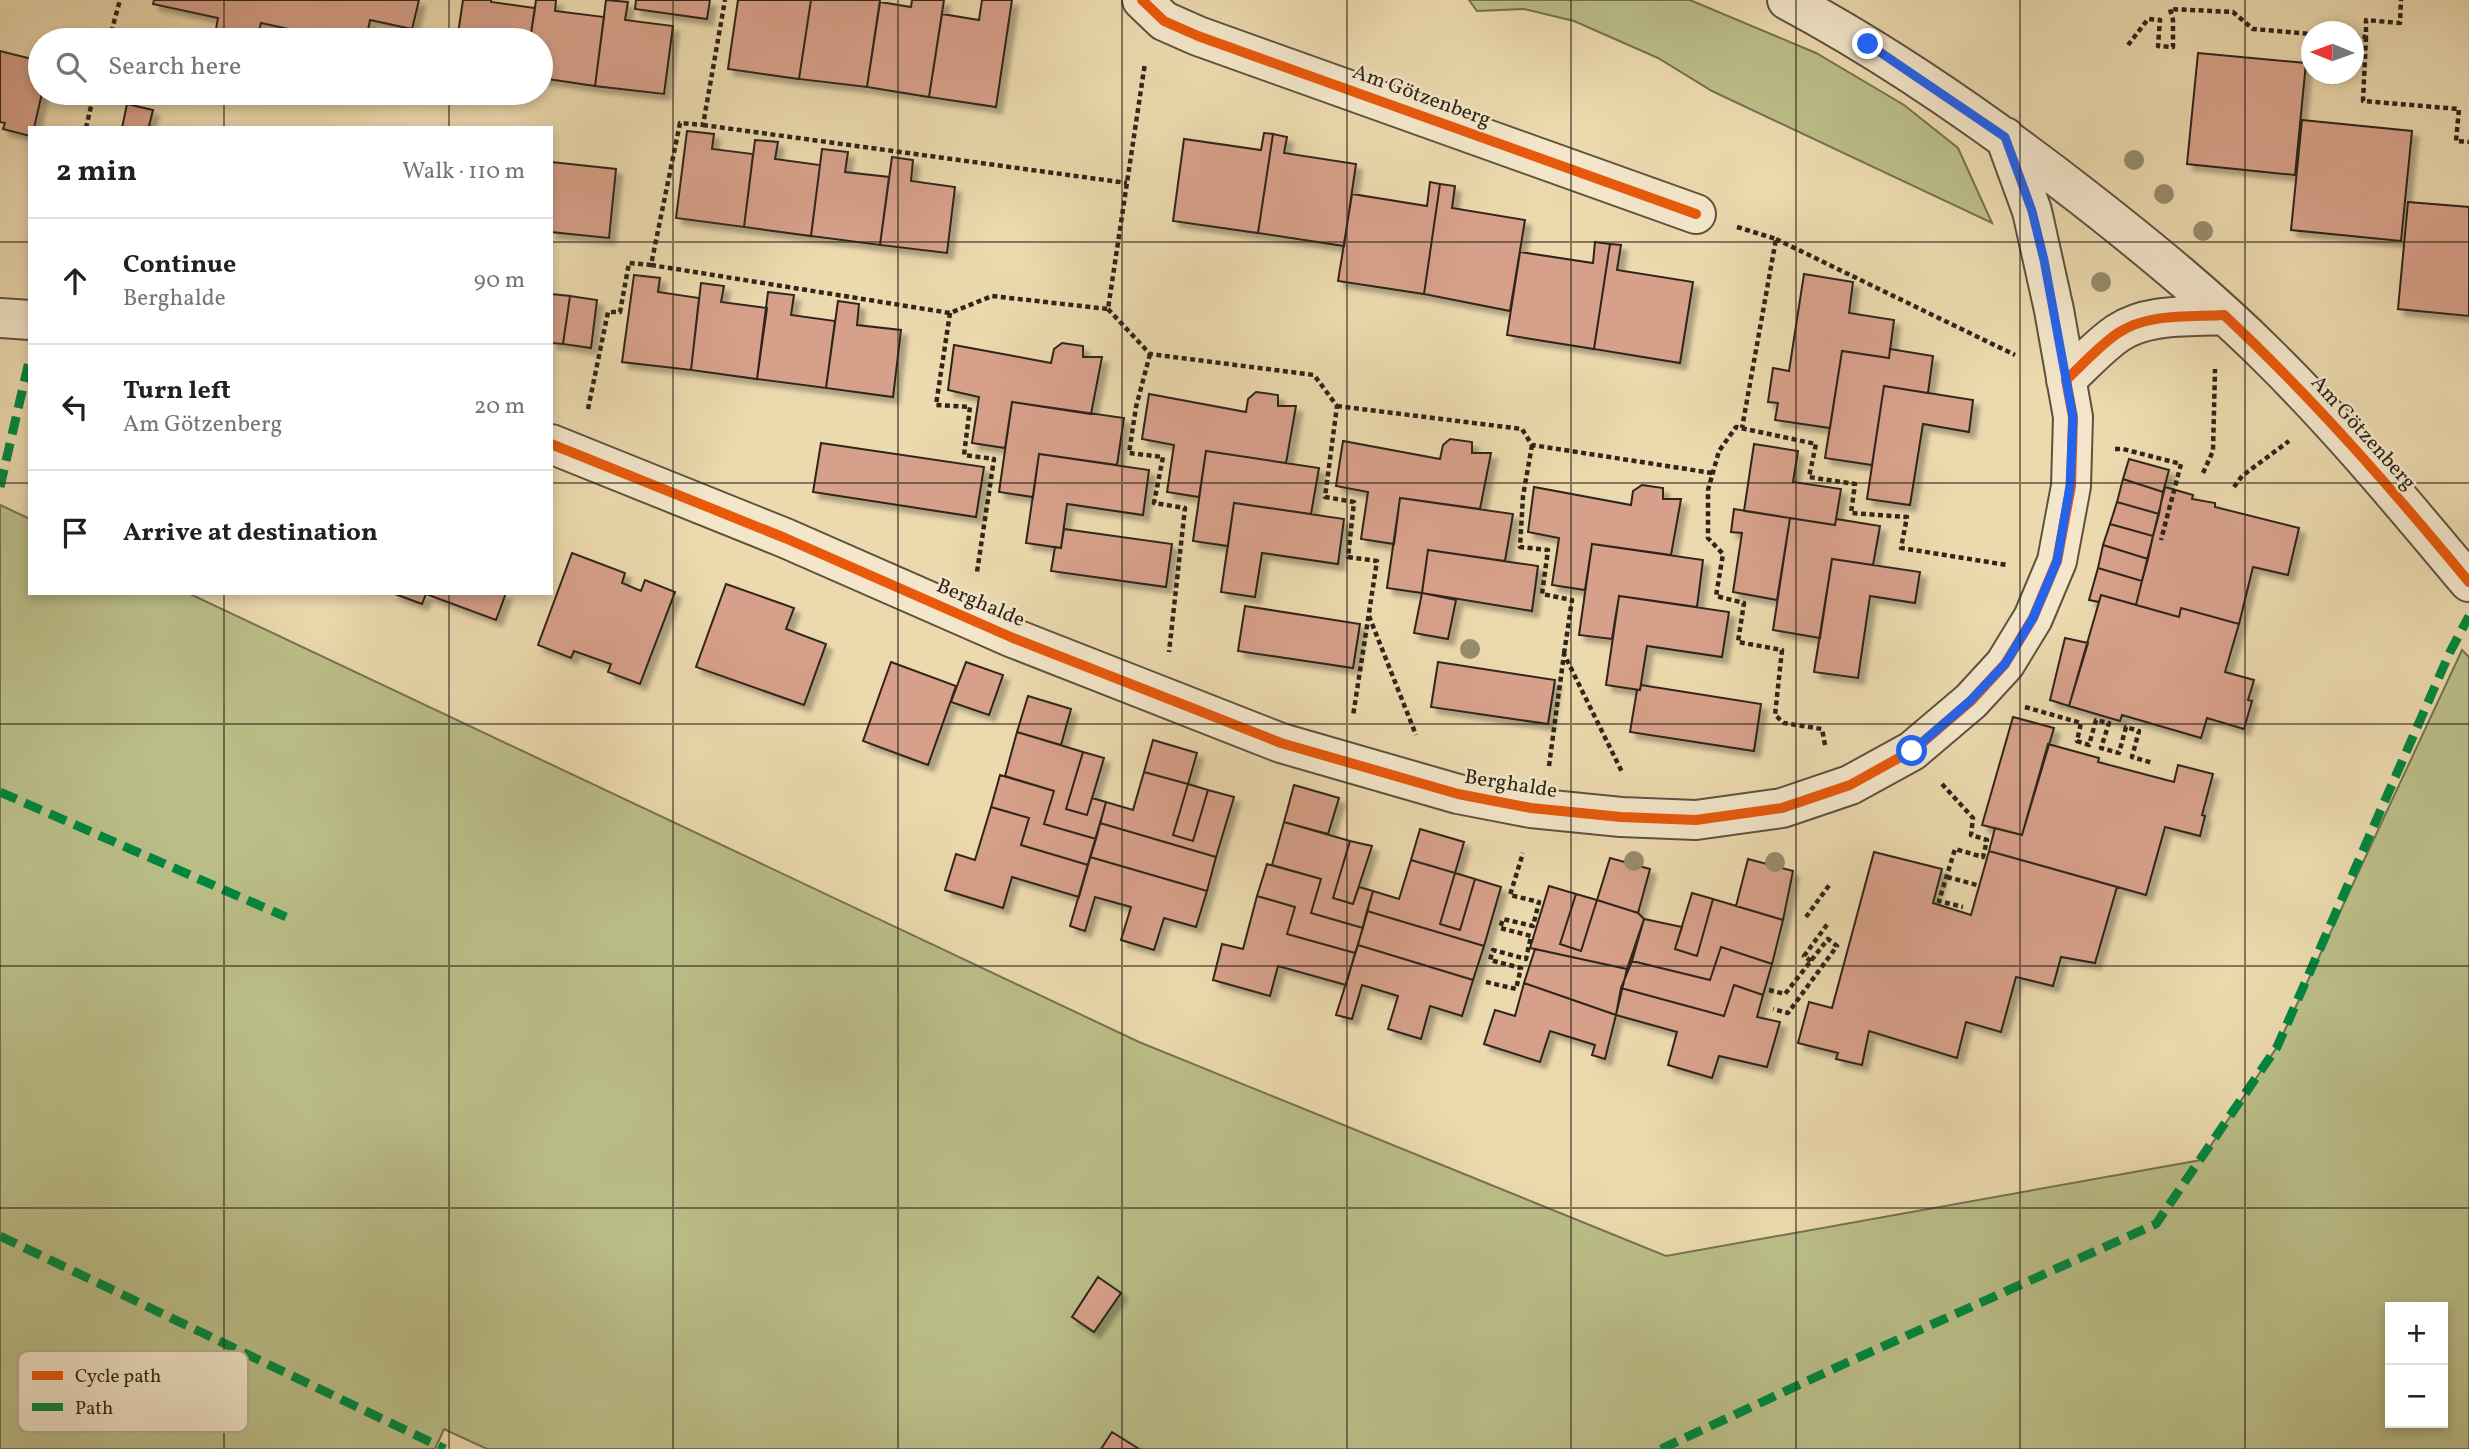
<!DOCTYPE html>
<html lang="en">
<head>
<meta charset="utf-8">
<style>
  :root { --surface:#fff; --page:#f6f6f6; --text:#202124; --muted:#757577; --line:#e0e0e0 }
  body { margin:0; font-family:Vollkorn,serif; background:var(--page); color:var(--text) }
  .controls { position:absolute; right:21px; bottom:21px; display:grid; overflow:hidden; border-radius:0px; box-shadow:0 4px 10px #0003 }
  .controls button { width:63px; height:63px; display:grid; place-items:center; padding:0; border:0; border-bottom:2px solid var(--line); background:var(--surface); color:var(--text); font:35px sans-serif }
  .compass { position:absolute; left:2301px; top:21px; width:63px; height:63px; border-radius:50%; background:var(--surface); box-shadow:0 4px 10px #0003; rotate:271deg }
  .stop { position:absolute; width:21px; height:21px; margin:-16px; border:5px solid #2563eb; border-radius:50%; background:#fff }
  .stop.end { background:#2563eb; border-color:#fff; box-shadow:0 2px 7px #0008 }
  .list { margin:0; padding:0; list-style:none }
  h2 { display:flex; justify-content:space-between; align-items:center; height:91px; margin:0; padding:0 28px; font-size:30px }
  h2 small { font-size:23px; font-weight:400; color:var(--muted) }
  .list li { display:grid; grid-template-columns:46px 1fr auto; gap:21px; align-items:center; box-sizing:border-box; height:126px; padding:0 28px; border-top:2px solid var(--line) }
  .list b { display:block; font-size:26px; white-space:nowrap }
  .list p { margin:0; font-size:23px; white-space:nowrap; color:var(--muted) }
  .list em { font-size:23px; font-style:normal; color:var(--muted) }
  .icon { flex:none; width:38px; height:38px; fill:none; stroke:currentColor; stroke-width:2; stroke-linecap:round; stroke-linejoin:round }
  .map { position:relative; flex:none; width:2469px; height:1449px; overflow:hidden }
  .search { position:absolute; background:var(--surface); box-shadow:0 4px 10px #0003; left:28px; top:28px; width:525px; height:77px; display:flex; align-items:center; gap:18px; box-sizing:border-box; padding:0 24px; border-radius:38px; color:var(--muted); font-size:26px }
  .panel { position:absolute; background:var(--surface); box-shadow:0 4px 10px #0003; left:28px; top:126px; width:525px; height:469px; border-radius:0px }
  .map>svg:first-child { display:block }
  .green { fill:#bbbe88; stroke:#757251; stroke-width:2; fill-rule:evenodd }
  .building { fill:#d7a08a; stroke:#2f251a; stroke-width:2; filter:url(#shadow) }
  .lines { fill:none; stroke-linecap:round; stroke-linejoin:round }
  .minor-casing { stroke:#5e523f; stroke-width:42 }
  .path { stroke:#2f251a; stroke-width:4.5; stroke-dasharray:5 3.5; stroke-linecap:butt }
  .minor { stroke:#f3e6ca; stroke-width:38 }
  .quiet { stroke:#00873e; stroke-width:9; stroke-dasharray:18 9; stroke-linecap:butt }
  .cycleway-casing { stroke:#f3e6ca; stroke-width:15 }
  .cycleway { stroke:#e8590c; stroke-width:10 }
  .tree { fill:#978b6c }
  .route { stroke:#2563eb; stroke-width:9 }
  .grid { fill:none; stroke:#2f251a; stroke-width:2; stroke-opacity:0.55 }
  .labels { text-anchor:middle; stroke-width:5; stroke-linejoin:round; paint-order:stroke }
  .street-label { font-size:21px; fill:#2f251a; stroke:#f3e6ca }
  .key { fill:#f3e6ca; stroke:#b8ac95; stroke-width:2 }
  .key-label { font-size:19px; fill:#2f251a }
</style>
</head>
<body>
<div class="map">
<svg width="2469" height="1449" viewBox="0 0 2469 1449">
  <defs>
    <filter id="shadow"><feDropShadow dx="6" dy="6" stdDeviation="2" flood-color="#0004"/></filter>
  </defs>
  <rect width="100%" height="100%" fill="#ecd9ae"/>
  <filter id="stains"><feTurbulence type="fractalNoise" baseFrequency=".00286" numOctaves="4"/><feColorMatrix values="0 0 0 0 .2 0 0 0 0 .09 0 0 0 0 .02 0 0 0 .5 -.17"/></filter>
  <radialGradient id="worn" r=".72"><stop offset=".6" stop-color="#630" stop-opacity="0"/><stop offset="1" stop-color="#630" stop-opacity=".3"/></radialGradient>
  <path class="green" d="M1469,0H1690L1816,53L1904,105L1958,148L1992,223L1712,91L1658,58L1574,21L1524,9L1477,11Z
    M0,505L30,519V593H188L1139,1042L1666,1256L2201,1160L2277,1047L2462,650L2469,657V1449H487L444,1429L435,1449H0ZM2390,1307H2443V1423H2390Z"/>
  <path class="building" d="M154,0H419L412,29L370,20L366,40H339L261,23L257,40H214L218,18L153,4Z
    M463,0H491V2L535,8L530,40H457Z
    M536,0H556L555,11L604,17L595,86L541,78V40H530Z
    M606,0L628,2L625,20L673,26L664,94L595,86Z
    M636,0H710L707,19L635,9Z
    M738,0H811L799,79L728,69Z
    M811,0H880L867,87L799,79Z
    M912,0H944L929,97L867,87L880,2L911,7Z
    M982,0H1012L996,107L929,97L942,14L979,20Z
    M0,51L40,61V93H42L34,128H30V136L3,129L5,123L0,122Z
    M2198,53L2306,63L2295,175L2187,164Z
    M127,104L153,110L149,126L155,128H122Z
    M2302,120L2412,131L2401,241L2291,230Z
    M687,131L714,134L712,149L753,154L744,227L676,218Z
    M1264,133L1273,134L1258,233L1173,221L1184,139L1261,150Z
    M1273,134L1287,137L1284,153L1356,164L1344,246L1258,233Z
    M755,140L778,142L775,159L820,165L811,236L744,227Z
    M822,149L848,152L845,172L889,177L880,245L811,236Z
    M892,157L913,160L911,181L955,187L947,253L880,245Z
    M551,162L616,169L609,238L551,232Z
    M1430,182L1440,184L1424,294L1338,281L1352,194L1427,206Z
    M1440,184L1455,186L1452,208L1525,220L1510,311L1424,294Z
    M2408,202L2469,207V316L2398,309Z
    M1595,242L1610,244L1594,349L1507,335L1520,252L1593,263Z
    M1610,244L1621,245L1617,270L1693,282L1680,363L1594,349Z
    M1804,274L1853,282L1849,313L1894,320L1889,358L1842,351L1830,428L1775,420L1778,403L1768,402L1773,368L1789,371Z
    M634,275L660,278L658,292L699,298L691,370L622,362Z
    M701,283L724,286L721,302L767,308L757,379L691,370Z
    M768,292L794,295L791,315L835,321L826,388L757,379Z
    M551,294L570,296L563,344L551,343Z
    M570,296L597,300L591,348L563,344Z
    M838,301L859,304L857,325L901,330L893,397L826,388Z
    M1062,343L1083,346V357H1102L1091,414L1012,402L1005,448L972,443L979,397L948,390L954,345L1051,363L1054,349Z
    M1890,349L1933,356L1928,393L1884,386L1872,465L1825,458L1842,351L1889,358Z
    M1884,386L1973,400L1969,432L1923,424L1910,505L1867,499Z
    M1256,392L1278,395V406H1296L1286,463L1206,451L1199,497L1167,492L1174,445L1142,439L1149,394L1246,412L1248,399Z
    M1012,402L1124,418L1117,465L1039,454L1033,497L999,492Z
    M1450,439L1472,442V453H1491L1480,509L1400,498L1394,544L1361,539L1368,492L1336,486L1343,441L1440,459L1443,445Z
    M821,443L984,467L976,517L813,492Z
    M1754,444L1798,451L1793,482L1841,489L1835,525L1744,511Z
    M1206,451L1319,468L1311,514L1234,503L1228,546L1193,541Z
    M1039,454L1149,470L1143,515L1067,504L1061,548L1026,543Z
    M2129,459L2169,470L2163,492L2123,479Z
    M2123,479L2163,492L2159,514L2117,502Z
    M1642,485L1663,488V499H1681L1671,555L1592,544L1585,590L1552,585L1559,538L1528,532L1534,487L1631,505L1633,491Z
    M2165,487L2193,495L2192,499L2215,503V507L2299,528L2288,575L2253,567L2239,624L2181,608L2179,617L2136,605Z
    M1400,498L1513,514L1505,561L1428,550L1422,593L1387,588Z
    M2117,502L2159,514L2153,536L2110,524Z
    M1234,503L1344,519L1338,564L1262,553L1255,597L1221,592Z
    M1734,509L1790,518L1777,600L1733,592L1742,533L1731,532Z
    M1790,518L1835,525L1836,519L1880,526L1873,565L1832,559L1820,638L1773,630Z
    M2110,524L2153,536L2148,559L2103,545Z
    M1064,529L1172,544L1166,587L1051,571L1055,547L1061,548Z
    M1592,544L1703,560L1697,607L1619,596L1612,639L1579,635Z
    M2103,545L2148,559L2142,581L2098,568Z
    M1428,550L1538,566L1532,611L1422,593Z
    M572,553L625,573L622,583L641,591L645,580L675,592L640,684L608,672L611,664L574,651L571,658L538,645Z
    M1832,559L1920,572L1915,603L1870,596L1858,678L1814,672Z
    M2098,568L2142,581L2136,605L2101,595L2099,602L2089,600Z
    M726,584L794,608L786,629L826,644L804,705L696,667Z
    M392,593H506L496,620L426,594L422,604Z
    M1422,593L1456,600L1448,639L1414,633Z
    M2101,595L2179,617L2181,608L2239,624L2225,672L2254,680L2248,700L2252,701L2244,729L2207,718L2201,738L2122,715L2120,721L2069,706Z
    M1619,596L1729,612L1722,657L1647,646L1640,690L1606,685Z
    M1245,606L1360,624L1353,668L1238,651Z
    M2065,638L2088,643L2069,706L2050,700Z
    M891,662L956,686L928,765L863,741Z
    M966,662L1003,675L989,715L951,702Z
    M1438,662L1555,680L1548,724L1431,707Z
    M1641,685L1761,704L1754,751L1630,732L1637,690H1640Z
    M1028,696L1071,709L1061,745L1017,732Z
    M2013,717L2054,728L2022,835L1982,825Z
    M1017,732L1083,752L1066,809L1087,815L1092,798L1106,802L1096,839L1044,824L1054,791L1005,776Z
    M1153,740L1197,753L1188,784L1144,772Z
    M2048,744L2099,758L2098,762L2174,782L2178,765L2213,774L2202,815L2205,816L2200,836L2165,827L2146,895L1989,851L1995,828L2022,835Z
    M1083,752L1104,758L1087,815L1066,809Z
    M1144,772L1188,784L1173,835L1193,841L1208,790L1234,797L1216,857L1100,823L1106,802L1133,810Z
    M1000,775L1054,791L1044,824L1096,839L1088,865L1021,845L1029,818L991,807Z
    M1188,784L1208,790L1193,841L1173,835Z
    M1294,785L1339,798L1328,834L1284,822Z
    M991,807L1029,818L1021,845L1088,865L1079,897L1012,877L1003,908L945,890L956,854L975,860Z
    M1284,822L1350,841L1333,898L1353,904L1359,887L1373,891L1363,928L1311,913L1321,879L1272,865Z
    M1100,823L1216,857L1207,891L1090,857Z
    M1420,829L1464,842L1455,873L1411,860Z
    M1350,841L1372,846L1353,904L1333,898Z
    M1989,851L2117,887L2095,963L2061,957L2053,986L2016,977L2001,1032L1966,1022L1957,1058L1869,1031L1862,1065L1836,1059L1838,1053L1798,1043L1809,1002L1832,1008L1874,852L1942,869L1933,903L1971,915Z
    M1090,857L1207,891L1196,927L1164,918L1154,950L1121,940L1131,907L1095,897L1085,931L1070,926Z
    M1610,858L1650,869L1638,913L1597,900Z
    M1748,859L1793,871L1783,920L1736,906Z
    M1411,860L1455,873L1440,924L1460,930L1475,879L1501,887L1484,946L1367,911L1373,891L1399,899Z
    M1267,864L1321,879L1311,913L1363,928L1355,953L1287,934L1295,907L1257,896Z
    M1455,873L1475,879L1460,930L1440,924Z
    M1549,886L1576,894L1560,944L1581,951L1597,900L1638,913L1644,919L1627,969L1530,948Z
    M1692,893L1713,899L1697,956L1675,949Z
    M1576,894L1597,900L1581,951L1560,944Z
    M1257,896L1295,907L1287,934L1355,953L1346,985L1278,966L1270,996L1213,980L1222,944L1243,949Z
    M1713,899L1783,920L1772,964L1721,947L1710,980L1632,961L1644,919L1682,927L1675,949L1697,956Z
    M1367,911L1484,946L1473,980L1358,945Z
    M1358,945L1473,980L1462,1016L1430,1006L1421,1039L1388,1029L1398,996L1362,985L1352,1019L1336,1015Z
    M1721,947L1772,964L1763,995L1734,985L1724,1016L1621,988L1632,961L1710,980Z
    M1535,949L1627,969L1616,1015L1524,983Z
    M1524,983L1616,1015L1605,1059L1592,1055L1595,1045L1550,1031L1540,1062L1484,1044L1495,1010L1515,1016Z
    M1734,985L1763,995L1757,1017L1780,1022L1767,1067L1719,1056L1712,1078L1668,1065L1677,1032L1616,1015L1621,988L1724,1016Z
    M1098,1277L1121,1293L1094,1332L1072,1317Z
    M1112,1432L1139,1449H1101Z"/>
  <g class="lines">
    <defs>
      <path id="minor" d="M1142,0L1164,21L1198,36L1696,214
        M1787,0C1892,56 1989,124 2083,197C2147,247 2211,299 2268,356C2340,427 2404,505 2469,582
        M0,318L30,320
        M2066,380C2083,364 2099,346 2118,333C2148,313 2190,317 2224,315
        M551,444L785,538L1013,638L1281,743L1458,794L1531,808L1621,817L1696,820L1782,808L1850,785L1912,751L1971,701L2005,664L2033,618L2057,561L2071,486L2073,417L2054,310L2032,211L2005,137"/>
    </defs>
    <use href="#minor" class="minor-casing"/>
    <path class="path" d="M2354,36L2366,37V20L2400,23L2401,0
      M2366,37L2363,101L2459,109L2456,141L2469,142
      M109,40L120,0
      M2128,45L2148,19L2160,20L2158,46L2173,47V20L2170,9L2233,12L2253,29L2312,34
      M703,125L1127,183
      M86,128L94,93
      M1737,227L1776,239L1742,428
      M1776,239L2015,355
      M651,265L950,313L992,296L1108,309L1145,63
      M1108,309L1150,354L1314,375L1337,406L1325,497L1354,502L1348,557L1377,561L1353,716
      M950,313L936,405L970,407L964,455L994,459L977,572
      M1150,354L1136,407L1129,453L1163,457L1154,503L1185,508L1169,652
      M1337,406L1522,429L1532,445L1712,473
      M588,409L608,312H620L629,263L651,265L680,123L703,125L725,0
      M1532,445L1523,496L1520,547L1548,550L1542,594L1572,600L1564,654
      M2115,449H2123L2181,464L2161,540
      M2203,473L2213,451L2215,369
      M2234,487L2242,476L2289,441
      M1369,616L1416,735
      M2025,707L2081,723L2077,741L2089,745L2096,720L2109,723L2101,748L2119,753L2126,727L2139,731L2132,757L2153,763
      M1825,745L1822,729L1784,723L1775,715L1782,650L1738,642L1744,603L1716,596L1723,554L1708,538V490L1719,451L1736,427L1816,444L1809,477L1855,484L1851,513L1907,517L1901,548L2007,565
      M1549,766L1564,654L1622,772
      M1942,784L1973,818L1971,835L1987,840L1983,857L1955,849L1939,901L1963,907
      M1947,877L1977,885
      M1806,917L1830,884
      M1811,961L1804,956L1829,922
      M1486,982L1516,989L1521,968L1490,960L1493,950L1526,959L1531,936L1500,928L1503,919L1533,926L1539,902L1510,895L1523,853
      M1769,990L1785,994L1828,939L1837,946L1788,1013L1773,1009"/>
    <use href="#minor" class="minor"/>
    <path class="quiet" d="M0,487L30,357
      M0,792L286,917
      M0,1236L445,1449
      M1661,1449L1846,1363L2156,1224L2277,1047L2450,652L2469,616"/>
    <defs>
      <path id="cycleway" d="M1142,0L1164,21L1198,36L1696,214
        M551,444L785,538L1013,638L1281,743L1458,794L1531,808L1621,817L1696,820L1782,808L1850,785L1915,749L1971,701L2005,664L2033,618L2057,561L2071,486L2073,417L2066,380C2083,364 2099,346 2118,333C2148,313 2190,317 2224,315C2313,398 2392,489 2469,582"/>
    </defs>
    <use href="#cycleway" class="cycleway-casing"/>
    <use href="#cycleway" class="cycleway"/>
  </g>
  <g class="tree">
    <circle cx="2134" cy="160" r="10"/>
    <circle cx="2164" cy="194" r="10"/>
    <circle cx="2203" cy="231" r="10"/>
    <circle cx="2101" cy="282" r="10"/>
    <circle cx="1470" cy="649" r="10"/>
    <circle cx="1634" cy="861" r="10"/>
    <circle cx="1775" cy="862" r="10"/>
  </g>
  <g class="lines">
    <path class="route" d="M1868,44L2005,137L2032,211L2044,260L2073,417L2070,486L2057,561L2033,618L2005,664L1970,701L1912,751"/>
  </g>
  <path class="grid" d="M224,0V40M449,0V40M673,0V1449M898,0V1449M1122,0V1449M1347,0V1449M1571,0V1449M1796,0V1449M2020,0V1449M2245,0V1449M224,93V128M449,93V128M0,242H30M551,242H2469M0,483H30M551,483H2469M224,593V1449M449,593V1449M0,724H2469M0,966H2469M0,1208H2469"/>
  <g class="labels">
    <g class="street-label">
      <text transform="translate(1422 95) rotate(20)" y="7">Am Götzenberg</text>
      <text transform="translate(2364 432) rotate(48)" y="7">Am Götzenberg</text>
      <text transform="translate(981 602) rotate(23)" y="7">Berghalde</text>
      <text transform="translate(1511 783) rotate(9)" y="7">Berghalde</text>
    </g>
  </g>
  <rect x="18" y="1351" width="230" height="81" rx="10" class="key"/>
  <rect x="32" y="1371" width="31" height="9" fill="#e8590c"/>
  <rect x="32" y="1403" width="31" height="8" fill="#00873e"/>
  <g class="key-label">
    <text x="75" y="1382">Cycle path</text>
    <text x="75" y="1414">Path</text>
  </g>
  <rect width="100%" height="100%" filter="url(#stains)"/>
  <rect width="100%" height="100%" fill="url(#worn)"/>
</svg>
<div class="controls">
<button>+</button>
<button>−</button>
</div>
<svg class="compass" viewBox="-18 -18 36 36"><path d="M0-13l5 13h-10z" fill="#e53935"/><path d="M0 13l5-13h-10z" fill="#757577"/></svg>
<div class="stop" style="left:1912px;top:751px"></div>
<div class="stop end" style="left:1868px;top:44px"></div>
<div class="search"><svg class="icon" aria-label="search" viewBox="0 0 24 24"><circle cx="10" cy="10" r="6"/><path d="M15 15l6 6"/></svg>Search here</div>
<section class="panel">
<h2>2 min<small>Walk · 110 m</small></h2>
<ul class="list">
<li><svg class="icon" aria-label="ahead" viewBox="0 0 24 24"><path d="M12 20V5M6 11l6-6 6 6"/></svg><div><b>Continue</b><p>Berghalde</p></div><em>90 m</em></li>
<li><svg class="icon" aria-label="left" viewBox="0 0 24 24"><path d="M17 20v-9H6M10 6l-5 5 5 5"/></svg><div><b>Turn left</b><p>Am Götzenberg</p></div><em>20 m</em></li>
<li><svg class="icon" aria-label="arrive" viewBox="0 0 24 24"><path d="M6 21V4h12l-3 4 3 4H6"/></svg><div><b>Arrive at destination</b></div></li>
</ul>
</section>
</div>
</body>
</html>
